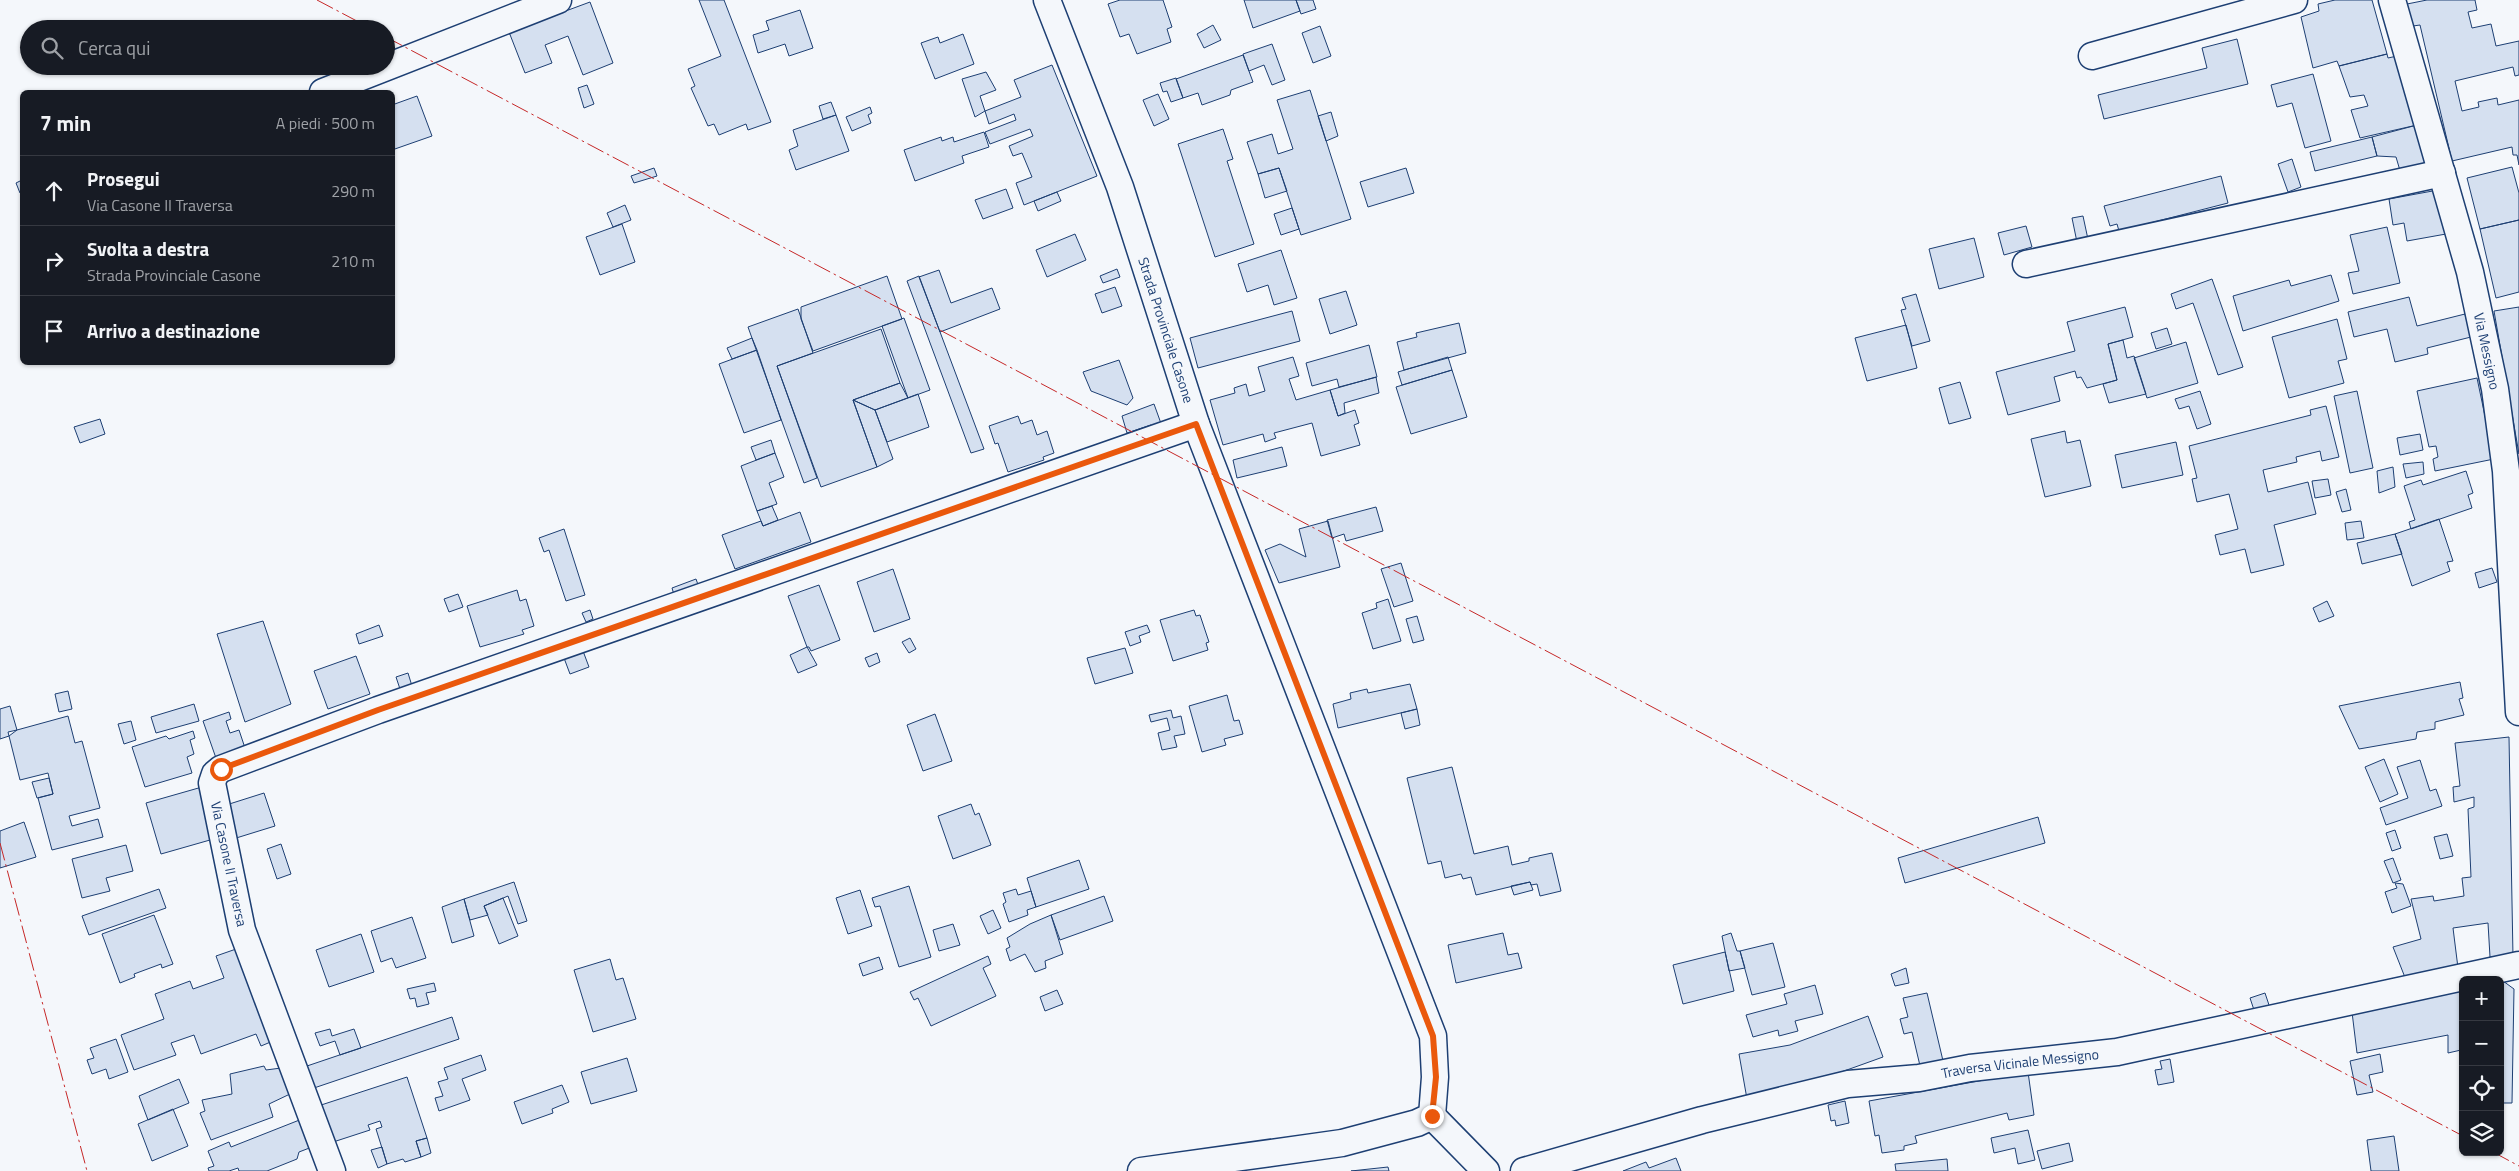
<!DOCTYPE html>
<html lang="it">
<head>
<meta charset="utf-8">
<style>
  :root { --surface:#171b24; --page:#242831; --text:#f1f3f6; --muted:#9ea1a6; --line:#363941 }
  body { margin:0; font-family:"Titillium Web",sans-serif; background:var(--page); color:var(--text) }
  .controls { position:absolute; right:15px; bottom:15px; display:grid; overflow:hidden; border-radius:8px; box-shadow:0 1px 4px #0004 }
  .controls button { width:45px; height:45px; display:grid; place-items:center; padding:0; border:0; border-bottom:1px solid var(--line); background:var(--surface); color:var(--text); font:25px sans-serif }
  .stop { position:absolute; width:15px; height:15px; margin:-11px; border:4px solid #ea580c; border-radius:50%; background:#fff }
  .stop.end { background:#ea580c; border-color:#fff; box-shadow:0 1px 5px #0008 }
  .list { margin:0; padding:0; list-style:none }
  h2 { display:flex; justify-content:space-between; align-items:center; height:65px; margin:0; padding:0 20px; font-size:21px }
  h2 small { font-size:16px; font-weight:400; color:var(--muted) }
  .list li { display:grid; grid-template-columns:32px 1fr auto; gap:15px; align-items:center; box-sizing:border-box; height:70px; padding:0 20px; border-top:1px solid var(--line) }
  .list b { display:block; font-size:19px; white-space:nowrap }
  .list p { margin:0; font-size:16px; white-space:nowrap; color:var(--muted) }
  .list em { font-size:16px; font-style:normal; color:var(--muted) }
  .icon { flex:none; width:28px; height:28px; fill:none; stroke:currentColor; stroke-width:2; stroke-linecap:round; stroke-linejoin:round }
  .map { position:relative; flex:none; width:2519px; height:1171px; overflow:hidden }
  .search { position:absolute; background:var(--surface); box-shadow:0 1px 4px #0004; left:20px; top:20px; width:375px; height:55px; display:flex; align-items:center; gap:12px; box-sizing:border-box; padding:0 18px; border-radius:28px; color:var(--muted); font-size:19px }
  .panel { position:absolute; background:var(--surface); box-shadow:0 1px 4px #0004; left:20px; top:90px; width:375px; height:275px; border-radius:8px }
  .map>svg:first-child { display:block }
  .building { fill:#d5e0f0; stroke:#1d3f73 }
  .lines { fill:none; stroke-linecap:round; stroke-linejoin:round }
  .minor-casing { stroke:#1d3f73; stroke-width:29 }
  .minor { stroke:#f4f7fb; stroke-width:26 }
  .power { stroke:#c62828; stroke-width:1; stroke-dasharray:18 4 2.5 4; stroke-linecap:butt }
  .route { stroke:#ea580c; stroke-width:6 }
  .labels { text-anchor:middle; stroke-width:4; stroke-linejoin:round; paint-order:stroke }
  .street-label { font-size:14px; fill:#1d3f73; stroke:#f4f7fb }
</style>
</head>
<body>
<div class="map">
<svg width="2519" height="1171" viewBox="0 0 2519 1171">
  <rect width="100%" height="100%" fill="#f4f7fb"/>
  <path class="building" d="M699,0H724L771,122L748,130L746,124L719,135L714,124L708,126L691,88L695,86L688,69L721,56Z
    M1120,0H1163L1172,27L1167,29L1171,42L1137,54L1129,34L1120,37L1108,4Z
    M1244,0H1296L1300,11L1253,28Z
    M1296,0H1313L1316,9L1301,14Z
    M2335,0H2372L2387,54L2339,66L2337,61L2313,68L2301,17L2319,11L2318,4Z
    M2427,0H2475L2477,10L2468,12L2472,28L2491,24L2496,46L2519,41V75L2515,76L2513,67L2455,81L2462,111L2479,107L2478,102L2497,98L2498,105L2519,100V165L2517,155H2513L2512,147L2452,161L2420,25L2413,26L2407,4Z
    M590,2L613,63L583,75L568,36L545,45L552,63L525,73L509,32Z
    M800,10L813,48L789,56L785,44L758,53L753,35L769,30L766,21Z
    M1213,25L1221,40L1204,48L1197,34Z
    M1320,26L1331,56L1313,63L1302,33Z
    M963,34L974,64L935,79L921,43L938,37L940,43Z
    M2237,39L2248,84L2104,119L2098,95L2207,68L2202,48Z
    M1272,44L1285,80L1272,85L1264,65L1249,71L1243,54Z
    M2387,54L2388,58L2397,56L2417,125L2360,138L2351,110L2368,106L2364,95L2350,97L2339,66Z
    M1243,55L1253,82L1231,90L1230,95L1202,105L1198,93L1183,98L1176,79Z
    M1052,65L1097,176L1024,205L1016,183L1032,177L1022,153L1013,156L1009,146L1033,136L1030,129L990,144L985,132L1016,120L1014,114L989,124L985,111L1021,97L1014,80Z
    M986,72L996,90L980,96L985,111L975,117L962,79Z
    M2313,74L2331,141L2305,148L2292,103L2277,107L2271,85Z
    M1176,78L1183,98L1171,102L1167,91L1163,92L1160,83Z
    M587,85L594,104L584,108L578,88Z
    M1310,90L1351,219L1301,235L1279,168L1258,174L1247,142L1272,134L1278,154L1293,149L1277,100Z
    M1158,94L1169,119L1154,126L1143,100Z
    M417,96L432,136L392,150V105Z
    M831,102L836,115L823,119L819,106Z
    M870,107L872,113L868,115L871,123L852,131L846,117Z
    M1331,112L1338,136L1326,141L1318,116Z
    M836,115L849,151L796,170L789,150L798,146L793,130Z
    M2417,125L2428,167L2401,174L2396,157L2377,156L2372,137Z
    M1223,129L1233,159L1227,161L1254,244L1215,257L1178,144Z
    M984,132L989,147L962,156L964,163L915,181L904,150L941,137L942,141L953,137L954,142Z
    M2372,137L2377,156L2315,171L2310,152Z
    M2292,159L2301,187L2288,192L2278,164Z
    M2512,167L2519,193V220L2480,229L2467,178Z
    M654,168L657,176L634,183L631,176Z
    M1279,168L1287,191L1265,198L1258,174Z
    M1406,168L1414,193L1368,207L1360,182Z
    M2221,176L2228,203L2119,231L2117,224L2110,226L2104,206Z
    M22,180V192L20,193L16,183Z
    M1006,189L1013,208L983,219L975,200Z
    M2438,190L2446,234L2407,241L2404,223L2393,225L2389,199Z
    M1057,192L1061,201L1038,211L1034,201Z
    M625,205L631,220L613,227L607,213Z
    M1292,208L1299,229L1281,235L1274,214Z
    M2083,216L2089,244L2078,247L2072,218Z
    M2519,220V292L2496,298L2480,229Z
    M622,224L635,262L600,275L586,237Z
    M2026,226L2032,247L2004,255L1998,233Z
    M2387,227L2400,283L2353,294L2348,273L2359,271L2350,235Z
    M1075,234L1086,260L1047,277L1036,250Z
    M1974,238L1984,277L1939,289L1929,249Z
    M1281,250L1297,298L1274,305L1268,285L1247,292L1238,264Z
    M1117,269L1120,277L1103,283L1100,276Z
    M939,270L951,303L992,288L1000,309L940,332L919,277Z
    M2331,275L2339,301L2243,331L2233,296L2289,280L2291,286Z
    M887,276L902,319L813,351L801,319V307Z
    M919,276L984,449L971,453L907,281Z
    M2212,279L2243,367L2218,375L2193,303L2176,309L2171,294Z
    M1115,287L1122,306L1102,313L1095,294Z
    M1346,291L1357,325L1330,334L1319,299Z
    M1916,294L1930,341L1912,346L1901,310L1906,309L1902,298Z
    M2409,297L2417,326L2465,314L2471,337L2427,348L2428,354L2395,362L2387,329L2354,337L2348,312Z
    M2125,307L2133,337L2108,344L2117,380L2087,388L2081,377L2077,378L2075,371L2054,377L2060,401L2008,415L1996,372L2075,351L2067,322Z
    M2519,307V454L2494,311Z
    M798,309L813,353L777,366L817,478L804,483L748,327Z
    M1292,311L1300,341L1198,368L1190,338Z
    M904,318L930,390L908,398L882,326Z
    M2337,319L2347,359L2338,361L2344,383L2289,398L2272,337Z
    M1459,323L1466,353L1404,370L1397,342L1417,337L1416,333Z
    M1906,325L1917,368L1867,381L1855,338Z
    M2167,328L2172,344L2156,349L2151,333Z
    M881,329L900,383L853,400L877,467L821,487L777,366Z
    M752,338L757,350L732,359L727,348Z
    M2123,340L2127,358L2134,356L2146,394L2109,403L2103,384L2117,380L2108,344Z
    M2186,342L2198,383L2147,398L2134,358Z
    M1369,345L1377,377L1339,387L1337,379L1312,386L1306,363Z
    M757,350L781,420L744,433L719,364Z
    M1293,357L1299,376L1289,379L1296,400L1330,390L1338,416L1355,410L1359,423L1354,425L1360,445L1321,456L1312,423L1274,433L1276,438L1265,442L1263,434L1223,445L1210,400L1235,393L1234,388L1246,384L1249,396L1265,391L1258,367Z
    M1448,357L1452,370L1402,385L1398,372Z
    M1119,360L1133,398L1127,405L1091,391L1083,372Z
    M1452,370L1467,417L1411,434L1396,387Z
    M1376,377L1379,393L1344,403L1345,413L1338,416L1330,390Z
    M2477,378L2494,459L2435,471L2433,459L2438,457L2436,446L2429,447L2417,391Z
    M1960,382L1971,418L1949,424L1939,388Z
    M900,383L908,398L875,410L853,400Z
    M2200,391L2211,424L2197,429L2189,406L2179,409L2175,399Z
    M2357,391L2373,468L2350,473L2334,396Z
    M918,394L929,427L887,442L875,410Z
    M853,400L875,410L893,459L877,467Z
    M1154,404L1163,429L1154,433L1151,425L1127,433L1122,416Z
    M2326,406L2339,457L2322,461L2320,451L2296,457L2297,462L2263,470L2268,492L2308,482L2316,514L2274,525L2284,565L2251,573L2245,549L2220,555L2215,535L2238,529L2229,494L2197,502L2192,479L2197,478L2189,446L2311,415L2310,410Z
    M1018,416L1021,424L1032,420L1037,435L1047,431L1054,453L1043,457L1044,460L1008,472L998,443L995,444L989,426Z
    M100,419L105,434L80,443L74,427Z
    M2065,431L2067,443L2080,440L2091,486L2045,497L2031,439Z
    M2420,434L2423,450L2400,455L2397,438Z
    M771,440L775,453L756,460L751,447Z
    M2176,442L2183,475L2122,488L2115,455Z
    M1282,447L1287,466L1237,478L1233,460Z
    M775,453L784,477L769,483L777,504L757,511L741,466Z
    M2423,462L2424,474L2406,478L2403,464Z
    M2393,467L2395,487L2379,493L2377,471Z
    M2466,471L2473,493L2468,495L2472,508L2411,529L2409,522L2415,520L2404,486L2421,480L2423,485Z
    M2328,479L2331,495L2315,498L2312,481Z
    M2346,489L2351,510L2342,512L2336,492Z
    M772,506L778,520L763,526L757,511Z
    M1376,507L1383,531L1346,541L1344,534L1332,538L1327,520Z
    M800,512L811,542L735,569L722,535L761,521L763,526Z
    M2439,519L2453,561L2447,562L2450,571L2412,586L2395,534Z
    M1328,521L1340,567L1279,583L1265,550L1280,544L1306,557L1299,529Z
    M2361,521L2364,538L2347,540L2345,523Z
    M564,529L585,595L566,601L549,550L544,552L539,538Z
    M2395,534L2402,554L2362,564L2357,543Z
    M1401,563L1413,601L1394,607L1381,569Z
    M2492,568L2497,582L2479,588L2475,573Z
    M893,569L910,619L874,632L857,582Z
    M696,579L701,593L675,598L672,588Z
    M819,585L840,640L811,651L809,647H807L788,596Z
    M517,590L520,601L526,599L534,626L522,630L524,634L480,647L467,606Z
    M458,594L463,607L449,612L444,599Z
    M1388,599L1401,641L1373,649L1362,613L1377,608L1376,603Z
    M2327,601L2334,616L2319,622L2313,608Z
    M590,610L593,619L586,622L582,613Z
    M1194,610L1196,616L1200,615L1209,642L1206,643L1208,650L1173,661L1160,620Z
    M1417,616L1424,640L1413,643L1406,619Z
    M263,621L291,704L245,722L217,634Z
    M379,625L383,636L359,644L356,634Z
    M1147,625L1150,632L1139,636L1141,642L1130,646L1125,632Z
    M910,638L916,649L909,653L902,642Z
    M807,647L817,665L798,673L790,655Z
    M1125,648L1133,673L1095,684L1087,658Z
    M583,651L589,667L570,674L564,658Z
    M877,653L880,662L869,667L865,658Z
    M356,656L370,694L328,709L314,671Z
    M408,673L412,686L400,689L396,677Z
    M2460,682L2463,698L2459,699L2464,715L2435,722V729L2417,732L2416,739L2359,749L2339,706Z
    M1410,684L1417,709L1338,728L1333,704L1351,699L1350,693L1367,689L1368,693Z
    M68,691L72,709L59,712L55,694Z
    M1227,695L1234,721L1239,720L1243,734L1224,739L1226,745L1202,752L1189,706Z
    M194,704L199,721L156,733L151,717Z
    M10,706L17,730L8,732L9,736L0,739V709Z
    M1417,709L1420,725L1405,729L1401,713Z
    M1171,710L1173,718L1181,716L1185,734L1174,736L1177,747L1162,750L1158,733L1170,730L1167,718L1151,722L1149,715Z
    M229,712L231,719L226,721L230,733L239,730L246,751L217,761L203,721Z
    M935,714L952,761L923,771L907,725Z
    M68,716L75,743L82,741L100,808L69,816L72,826L98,819L103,837L52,850L38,798L53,794L48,773L20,780L9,736L17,730Z
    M131,721L136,740L124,744L118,724Z
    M193,731L195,738L190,740L194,754L187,757L192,773L145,787L132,747L166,736L169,739Z
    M2509,737L2513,957H2490L2488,923L2453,928L2458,968L2406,980L2393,947L2421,939L2411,899L2433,896L2434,901L2464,896L2462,878L2471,877L2468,809L2474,807V797L2454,802L2453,787L2460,786L2455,743Z
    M2384,759L2398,794L2380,802L2365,767Z
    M2420,760L2430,791L2436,789L2442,806L2386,825L2380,808L2408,798L2397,767Z
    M1452,767L1474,854L1508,846L1512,865L1529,861V858L1552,853L1561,891L1540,896L1537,884L1531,885L1530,882L1476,895L1471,877L1463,879L1461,874L1445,878L1441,861L1428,864L1407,778Z
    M49,778L53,794L37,798L32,782Z
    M202,787L217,838L161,854L146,803Z
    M264,793L275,826L233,839L223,806Z
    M971,804L975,815L979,813L991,845L953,859L938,816Z
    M2038,817L2045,843L1905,883L1898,858Z
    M24,822L36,857L0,868V831Z
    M2395,830L2401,848L2392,851L2386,833Z
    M2447,834L2453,856L2440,859L2434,837Z
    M281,844L291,874L277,879L267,849Z
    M126,845L133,871L106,878L110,891L82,898L72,859Z
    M2393,858L2401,880L2393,883L2384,861Z
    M1079,860L1089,889L1036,907L1027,878Z
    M514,882L527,921L518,924L508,896L484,906L488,915L470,920L464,899Z
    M1530,882L1533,890L1514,895L1511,886Z
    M2395,883L2403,884L2411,906L2392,913L2385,892L2397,888Z
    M909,886L931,957L899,967L880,906L875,907L872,898Z
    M159,889L166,908L89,935L82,916Z
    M1016,889L1018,895L1031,891L1036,907L1027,910L1028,915L1009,922L1003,904L1006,902L1003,893Z
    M860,890L872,926L848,934L836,898Z
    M1104,896L1113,921L1060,940L1051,915Z
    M503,898L518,936L499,944L484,906Z
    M464,899L474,936L452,943L442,907Z
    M993,910L1001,928L988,934L980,916Z
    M154,915L173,964L162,968L161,964L134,974L135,977L120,983L102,934Z
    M1051,915L1063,954L1045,961L1046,968L1035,972L1025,954L1010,961L1006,949L1010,947L1007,938L1030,924Z
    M412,917L426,958L396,968L392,958L381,962L371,931Z
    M953,924L960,945L939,951L933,930Z
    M1503,933L1508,955L1518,953L1522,968L1456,983L1448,945Z
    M1731,933L1737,951H1740L1745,968L1729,971L1722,936Z
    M361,934L374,972L329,987L316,950Z
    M1773,943L1785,987L1752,995L1740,951Z
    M239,948L273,1041L261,1046L256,1034L201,1054L194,1035L171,1043L176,1055L134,1070L121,1035L164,1019L155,994L190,981L193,989L224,978L216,956Z
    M1725,952L1734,991L1683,1004L1673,965Z
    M988,956L991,964L983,968L996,996L931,1026L918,998L914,1000L910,992Z
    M879,957L883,969L863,976L859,964Z
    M610,959L616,980L623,978L636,1019L593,1032L574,970Z
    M1906,968L1909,983L1895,986L1891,974Z
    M2503,981L2514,989L2512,1103H2500V982Z
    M434,983L436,991L426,993L429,1004L417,1007L415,998L410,999L407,989Z
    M1815,985L1823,1014L1795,1021L1798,1031L1779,1036L1778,1030L1753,1037L1746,1015L1787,1004L1784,994Z
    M1057,990L1063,1004L1045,1011L1040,997Z
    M2463,990V1073L2461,1050L2448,1053V1035L2357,1053L2352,1012Z
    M1927,993L1944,1065L1921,1070L1912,1032L1904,1034L1900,1019L1908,1017L1903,998Z
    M2265,993L2272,1014L2254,1010L2250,998Z
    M1868,1016L1883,1057L1805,1085L1747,1099L1739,1054L1790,1045Z
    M452,1017L459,1039L311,1089L304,1067Z
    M330,1029L332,1036L354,1029L361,1048L340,1055L335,1041L320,1046L315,1033Z
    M116,1039L128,1072L109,1079L106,1069L92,1074L87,1060L94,1058L90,1048Z
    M2380,1054L2383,1072L2369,1075L2373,1092L2357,1095L2350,1061Z
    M481,1055L486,1070L462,1079L470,1100L439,1111L435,1098L443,1096L438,1082L448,1079L444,1068Z
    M627,1058L637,1091L591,1104L581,1072Z
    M2170,1059L2174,1082L2158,1085L2155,1070L2162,1069L2160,1061Z
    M264,1066L266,1070L281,1068L290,1094L269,1104L273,1117L211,1140L200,1113L205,1111L202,1100L232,1094L230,1074Z
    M2028,1072L2034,1115L2009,1120L2007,1113L1915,1136L1917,1143L1904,1146V1150L1882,1153L1879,1135L1875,1136L1869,1101Z
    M407,1077L427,1138L416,1141L421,1157L405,1162L403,1159L387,1164L376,1129L382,1127L380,1121L368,1125L370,1130L327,1144L315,1107Z
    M179,1079L189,1103L148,1120L139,1096Z
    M562,1085L569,1102L552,1109L553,1113L522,1124L514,1102Z
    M1845,1101L1849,1123L1836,1126L1835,1120L1831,1121L1828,1105Z
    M173,1109L188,1146L152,1161L138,1124Z
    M302,1119L312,1147L299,1152L297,1159L267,1171H239L238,1168L229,1171H209L208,1168L214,1166L208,1151L229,1142L231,1147Z
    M2028,1130L2035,1160L2018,1164L2015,1148L1994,1153L1991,1138Z
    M2394,1136L2399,1171H2371L2367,1140Z
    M427,1138L431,1153L421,1157L416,1141Z
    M2069,1143L2073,1161L2042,1169L2037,1151Z
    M382,1147L387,1164L378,1168L371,1150Z
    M1676,1158L1681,1171H1623L1646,1162L1649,1168Z
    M1947,1159L1948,1171H1896L1895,1164Z
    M1388,1167L1389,1171H1351Z"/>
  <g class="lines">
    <defs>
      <g id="minor">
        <path id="s1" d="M1047,0L1120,187L1196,424L1433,1036L1435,1077L1432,1116L1417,1123L1342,1143L1141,1171"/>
        <path id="s2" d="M2392,0L2470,272L2495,389L2506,471L2519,712"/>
        <path d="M2092,56L2294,0"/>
        <path d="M323,92L558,0"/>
        <path d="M2026,264L2442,173"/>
        <path d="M1432,1116L1486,1171"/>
        <path d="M332,1171L242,930L212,783L215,774L221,769L378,710L1196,424"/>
        <path id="s3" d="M1524,1171L1702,1120L1848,1084L1919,1078L1970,1068L2117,1052L2519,965"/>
      </g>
    </defs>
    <use href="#minor" class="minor-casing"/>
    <use href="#minor" class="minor"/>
    <path class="power" d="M317,0L372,29
      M386,37L2463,1136
      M0,843L87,1171
      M2493,1152L2519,1166"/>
  </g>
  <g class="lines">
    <path class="route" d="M221,769L378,710L1196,424L1433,1036L1436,1077L1432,1116"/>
  </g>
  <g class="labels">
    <g class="street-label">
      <text dy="5" stroke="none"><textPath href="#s1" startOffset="351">Strada Provinciale Casone</textPath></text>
      <text dy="5" stroke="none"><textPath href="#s2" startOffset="364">Via Messigno</textPath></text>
      <text transform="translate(229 864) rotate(78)" y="5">Via Casone II Traversa</text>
      <text dy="5" stroke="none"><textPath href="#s3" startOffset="509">Traversa Vicinale Messigno</textPath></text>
    </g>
  </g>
</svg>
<div class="controls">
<button>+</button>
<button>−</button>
<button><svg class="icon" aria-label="locate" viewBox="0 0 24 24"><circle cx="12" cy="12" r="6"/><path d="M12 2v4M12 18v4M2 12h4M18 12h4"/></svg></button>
<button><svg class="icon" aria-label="layers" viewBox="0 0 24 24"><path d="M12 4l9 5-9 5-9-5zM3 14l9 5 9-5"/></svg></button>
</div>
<div class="stop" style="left:221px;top:769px"></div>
<div class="stop end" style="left:1432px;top:1116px"></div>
<div class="search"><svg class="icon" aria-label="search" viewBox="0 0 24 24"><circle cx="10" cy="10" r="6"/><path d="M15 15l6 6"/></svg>Cerca qui</div>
<section class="panel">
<h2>7 min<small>A piedi · 500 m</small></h2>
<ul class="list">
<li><svg class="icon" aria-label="ahead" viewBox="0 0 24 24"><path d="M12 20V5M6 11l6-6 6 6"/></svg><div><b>Prosegui</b><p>Via Casone II Traversa</p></div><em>290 m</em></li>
<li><svg class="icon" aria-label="right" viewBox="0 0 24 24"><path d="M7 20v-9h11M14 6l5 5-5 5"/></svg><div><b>Svolta a destra</b><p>Strada Provinciale Casone</p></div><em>210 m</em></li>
<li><svg class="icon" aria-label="arrive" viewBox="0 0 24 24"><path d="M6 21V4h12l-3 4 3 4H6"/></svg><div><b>Arrivo a destinazione</b></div></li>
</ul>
</section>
</div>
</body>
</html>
